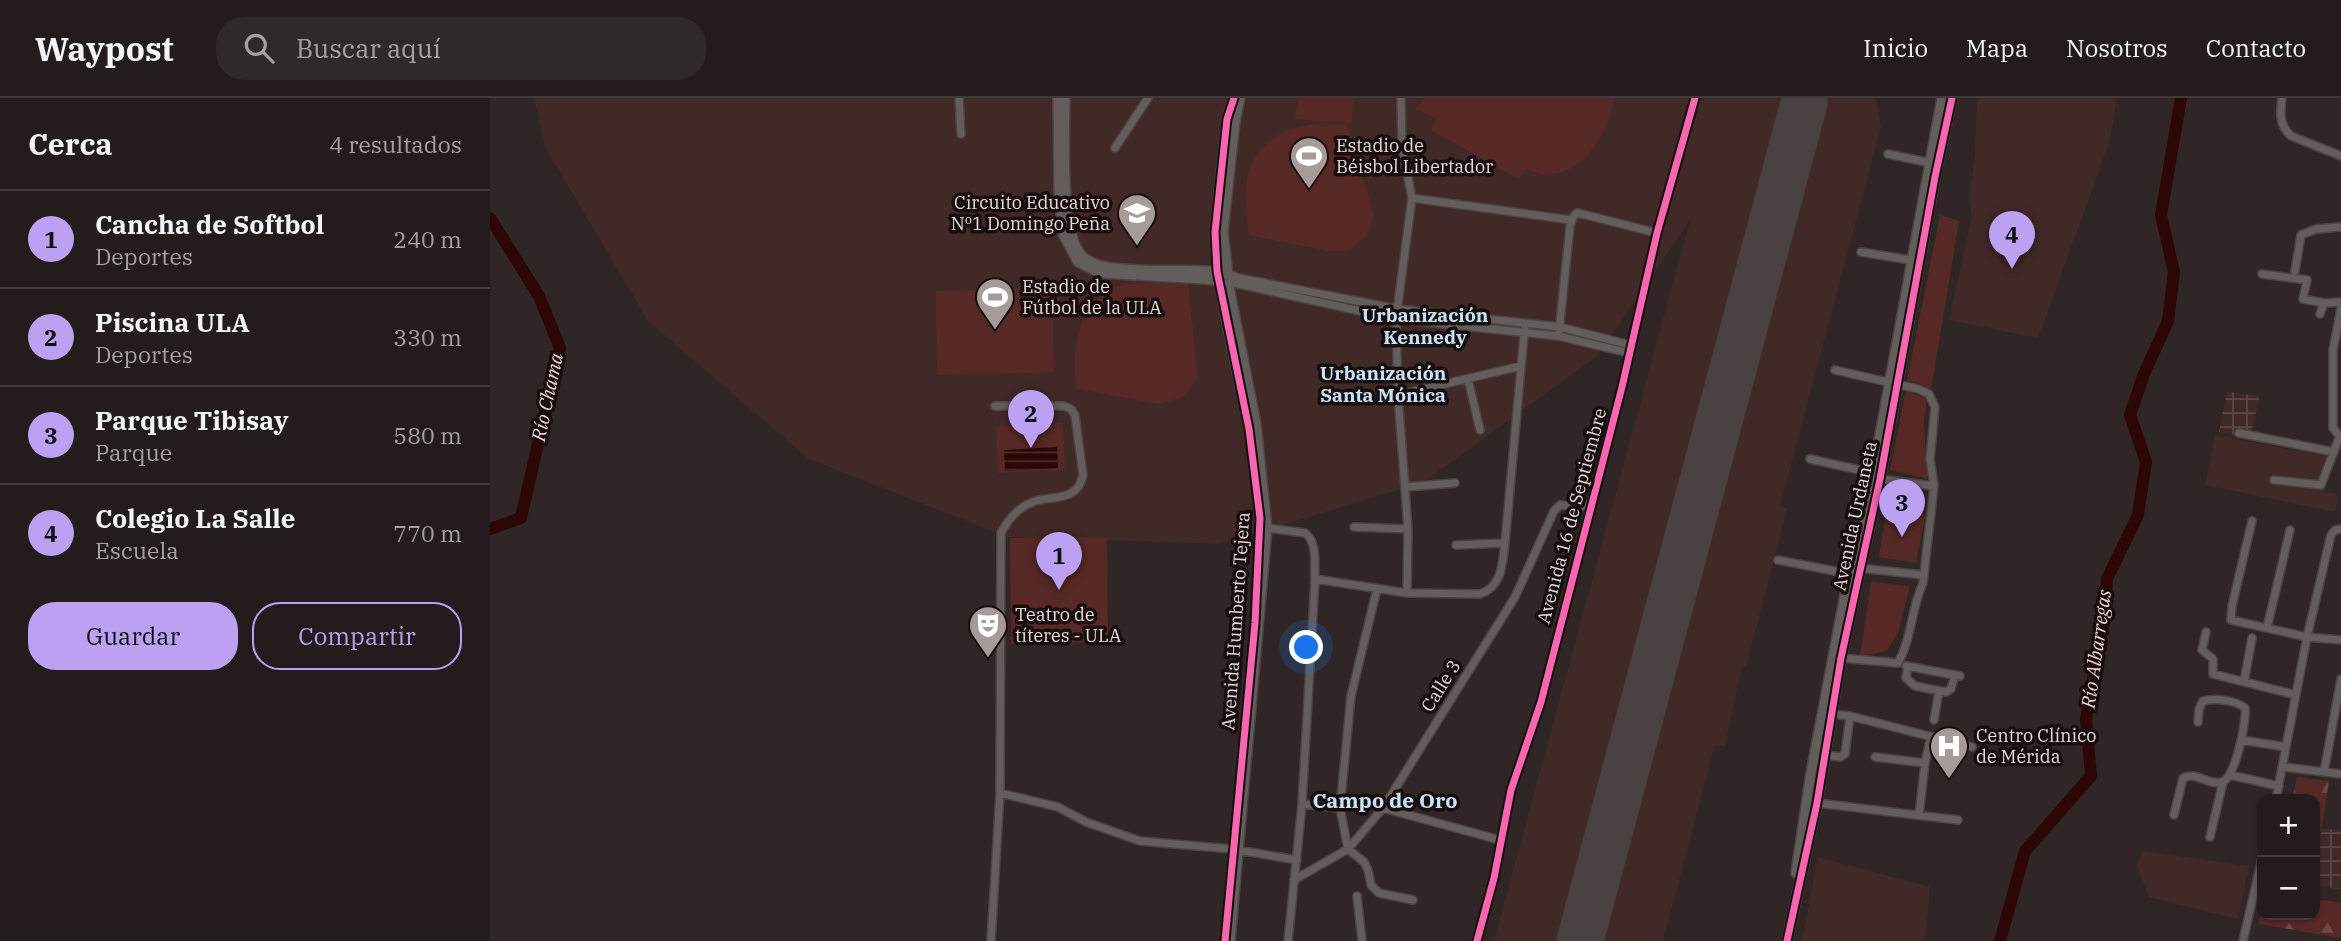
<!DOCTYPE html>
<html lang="es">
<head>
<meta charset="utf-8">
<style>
  :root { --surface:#241c1c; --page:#302929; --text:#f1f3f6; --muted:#a3a1a3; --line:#413a3b; --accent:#bca0f2 }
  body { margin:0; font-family:"IBM Plex Serif",serif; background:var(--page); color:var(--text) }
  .controls { position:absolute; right:21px; bottom:21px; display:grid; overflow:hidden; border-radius:14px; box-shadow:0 2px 5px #0004 }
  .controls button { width:63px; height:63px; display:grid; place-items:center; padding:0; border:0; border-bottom:2px solid var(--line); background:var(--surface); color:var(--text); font:35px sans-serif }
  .you { position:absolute; left:817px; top:550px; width:24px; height:24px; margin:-18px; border:5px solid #fff; border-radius:50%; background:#1a73e8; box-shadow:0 0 0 10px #1a73e833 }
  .badge { display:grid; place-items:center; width:46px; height:46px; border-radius:50%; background:var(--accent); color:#111; font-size:23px; font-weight:700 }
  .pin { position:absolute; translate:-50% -58px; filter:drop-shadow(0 2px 4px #0008) }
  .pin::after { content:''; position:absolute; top:37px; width:24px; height:21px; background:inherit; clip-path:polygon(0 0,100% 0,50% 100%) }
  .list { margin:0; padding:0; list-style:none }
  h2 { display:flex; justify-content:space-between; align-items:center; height:91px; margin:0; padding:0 28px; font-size:30px }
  h2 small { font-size:23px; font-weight:400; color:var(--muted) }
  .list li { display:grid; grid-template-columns:46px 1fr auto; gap:21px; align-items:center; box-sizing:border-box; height:98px; padding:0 28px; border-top:2px solid var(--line) }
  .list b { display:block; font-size:26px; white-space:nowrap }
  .list p { margin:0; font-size:23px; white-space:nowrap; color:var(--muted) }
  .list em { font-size:23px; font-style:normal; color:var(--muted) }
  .actions { display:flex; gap:14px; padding:21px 28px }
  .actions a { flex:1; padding:16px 0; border:2px solid var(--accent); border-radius:28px; text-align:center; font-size:24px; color:var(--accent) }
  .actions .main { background:var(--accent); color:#111 }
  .icon { flex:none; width:38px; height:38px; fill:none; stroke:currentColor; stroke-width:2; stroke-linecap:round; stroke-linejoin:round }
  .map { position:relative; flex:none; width:1851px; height:843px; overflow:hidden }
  header { display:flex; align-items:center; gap:42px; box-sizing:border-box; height:98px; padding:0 35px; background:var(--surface); border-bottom:2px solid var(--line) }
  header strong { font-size:33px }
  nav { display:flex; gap:38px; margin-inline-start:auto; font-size:24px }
  .search { width:490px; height:63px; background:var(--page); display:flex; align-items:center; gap:18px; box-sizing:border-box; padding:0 24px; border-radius:28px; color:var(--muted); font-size:26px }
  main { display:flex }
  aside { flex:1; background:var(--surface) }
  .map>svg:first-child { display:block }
  .built { fill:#412927 }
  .industrial { fill:url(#industrial-grid) }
  .forest { fill:url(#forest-firs) }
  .park { fill:#572926 }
  .water { fill:url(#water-rules) }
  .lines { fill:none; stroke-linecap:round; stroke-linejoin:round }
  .river { stroke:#2d0607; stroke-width:12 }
  .runway { stroke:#4a4240; stroke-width:47 }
  .minor-casing { stroke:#4c4442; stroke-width:10 }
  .tertiary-casing { stroke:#4c4442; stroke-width:12 }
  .minor { stroke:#635d5c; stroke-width:7 }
  .tertiary { stroke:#635d5c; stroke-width:9 }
  .cycleway-casing { stroke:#170e0d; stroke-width:11 }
  .cycleway { stroke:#f766af; stroke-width:7 }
  .labels { text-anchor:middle; stroke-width:7; stroke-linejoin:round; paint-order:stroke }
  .poi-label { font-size:18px; fill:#e7dad8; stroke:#170e0d; text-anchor:start }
  .street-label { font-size:18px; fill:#e7dad8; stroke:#170e0d }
  .neighbourhood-label { font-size:19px; font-weight:bold; fill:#c7e4f7; stroke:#170e0d }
  .water-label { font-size:19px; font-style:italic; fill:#f3d9d6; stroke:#170e0d }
  .quarter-label { font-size:21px; font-weight:bold; fill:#c7e4f7; stroke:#170e0d }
</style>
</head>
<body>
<header>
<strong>Waypost</strong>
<div class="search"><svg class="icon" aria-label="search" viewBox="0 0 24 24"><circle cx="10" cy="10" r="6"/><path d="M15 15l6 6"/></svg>Buscar aquí</div>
<nav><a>Inicio</a><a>Mapa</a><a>Nosotros</a><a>Contacto</a></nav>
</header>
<main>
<aside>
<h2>Cerca<small>4 resultados</small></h2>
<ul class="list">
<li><span class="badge">1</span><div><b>Cancha de Softbol</b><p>Deportes</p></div><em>240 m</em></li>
<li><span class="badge">2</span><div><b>Piscina ULA</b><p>Deportes</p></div><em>330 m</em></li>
<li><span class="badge">3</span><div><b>Parque Tibisay</b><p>Parque</p></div><em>580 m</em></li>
<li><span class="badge">4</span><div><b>Colegio La Salle</b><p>Escuela</p></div><em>770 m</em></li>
</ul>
<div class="actions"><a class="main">Guardar</a><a>Compartir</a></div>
</aside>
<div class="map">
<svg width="1851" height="843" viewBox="0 0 1851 843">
  <defs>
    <pattern id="industrial-grid" width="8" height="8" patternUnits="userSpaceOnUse" patternTransform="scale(1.75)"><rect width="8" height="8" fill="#412927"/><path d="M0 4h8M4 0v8" fill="none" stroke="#5c4746"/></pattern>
    <pattern id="forest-firs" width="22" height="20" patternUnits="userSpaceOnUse" patternTransform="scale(1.75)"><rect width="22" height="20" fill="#572926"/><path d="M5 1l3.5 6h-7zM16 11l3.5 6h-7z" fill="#6f4745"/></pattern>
    <pattern id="water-rules" width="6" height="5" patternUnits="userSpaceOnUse" patternTransform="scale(1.75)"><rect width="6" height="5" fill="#2d0607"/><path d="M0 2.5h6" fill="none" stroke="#4b2a2a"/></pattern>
  </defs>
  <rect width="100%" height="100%" fill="#302625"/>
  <path class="built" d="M44,0H1386L1391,29L1290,408L1297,410L1256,569L1252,568L1235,648L1225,647L1173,843H1004L1200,122L1107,258L934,384L730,446L517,439L319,361L158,223L55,49Z
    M1487,0H1627L1620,43L1548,240L1459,222L1482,119L1479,99L1485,57Z
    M1725,337L1840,359L1834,394L1848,396L1845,414L1715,387Z
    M1652,753L1759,768L1748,821L1659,799L1647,768Z
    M1328,759L1440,789L1435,843H1312Z"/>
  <path class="industrial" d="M1737,294L1770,298L1760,339L1729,334Z
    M1825,730L1851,732V791L1825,788Z"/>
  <path class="forest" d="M1807,679L1839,683L1827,761H1825V701H1802Z
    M1825,801L1851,805V840L1769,826L1772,806V817H1825Z"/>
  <path class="park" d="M808,0H864L861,25L805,21Z
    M934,0H1124C1119,34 1093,81 1051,76C1046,75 1041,73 1036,71L1029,81L941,32L947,21L927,11Z
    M824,26L857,27L884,117L877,138L857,153H837L759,137C754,94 749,60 792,35C801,30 814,28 824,26Z
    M1450,117L1469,123L1441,292L1431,286L1417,283Z
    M662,184L698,186L708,279L695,298L670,306L587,291C581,255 587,201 629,188C639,185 652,185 662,184Z
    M562,190L564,274L447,277L446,193Z
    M1416,293L1437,301L1434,324L1437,381L1400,372Z
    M573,325L575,372L508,375L506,328Z
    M1400,389L1429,396L1435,419L1426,465L1389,459Z
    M617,439L618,544L521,546L520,440Z
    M1381,484L1420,488L1408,535L1397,553L1370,558Z"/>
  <path class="water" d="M567,349L568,370L515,373L514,352Z"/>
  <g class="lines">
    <path class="river" d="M0,120L49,198L70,250L31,420L0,431
      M1510,843L1535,753L1601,678L1596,621L1615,514L1617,481L1648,417L1656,364L1640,317L1654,276L1678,223L1684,174L1671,117L1691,0"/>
    <path class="runway" d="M1090,843L1314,5"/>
    <defs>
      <path id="minor" d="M469,0L471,36
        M911,0L912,49L922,100L906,221L908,297L918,431L917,495
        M1792,0C1790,15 1789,27 1801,38L1851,58
        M625,50L658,0
        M1398,56L1441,65
        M922,100L1081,122
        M1371,154L1420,162
        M1805,173L1811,137L1826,131L1851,129
        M737,175L749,180L908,211L1070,229L1140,247
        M1772,176L1817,182L1813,201L1834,205L1851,204
        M729,182C739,257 763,330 770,405C773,444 767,485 765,524
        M1851,211L1843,252V330L1851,340
        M1830,216L1834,205
        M1069,234L1080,128L1083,119L1087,115L1096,117L1167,135
        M1345,272L1428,291L1439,296L1445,309L1440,361L1444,388L1433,485C1421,511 1422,540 1408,565L1351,560
        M978,281L990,332
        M908,297L1031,268
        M1749,335L1844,354
        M1320,361L1383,375
        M1390,381L1444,388
        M1784,382L1831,387L1849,340
        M916,389L965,385
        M1762,423L1742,508L1741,522L1817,539L1851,542
        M864,429L918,431
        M778,430L815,435C828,444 824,467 825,481L812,706L798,843
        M966,447L1015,445
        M1288,462L1359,476
        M1370,470L1433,477
        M825,481L917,495L990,496C1013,488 1012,465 1015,445L1035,226
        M887,491L861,598L850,710L858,751L874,764L878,772L881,787L889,795L923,802
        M1777,530L1800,432
        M1716,534L1712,552L1723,561V576L1806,597
        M1416,568L1470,578
        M1418,568L1416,580L1425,588L1456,594L1461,591L1465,577
        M1754,584L1762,540
        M1341,616L1360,618L1482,649
        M1444,622L1449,593
        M1751,642L1796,649
        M1335,657L1350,659L1355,656L1360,618
        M1385,659L1435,665
        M1794,669L1851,676
        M1834,674L1851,581
        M1740,677L1789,688
        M510,695L568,709L596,724L650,743L742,751L807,762
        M1786,701L1817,539L1841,437L1845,432L1851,431
        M1327,705L1468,722
        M812,706L850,710
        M893,710L1010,742
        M1429,717L1435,665L1441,638
        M1684,717L1693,680C1707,673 1718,688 1732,684C1745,681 1757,623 1755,610C1745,602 1725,600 1713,603L1709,611L1708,624
        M1720,739L1733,684
        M804,782L858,751L893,710L1025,499L1064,413L1070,407L1091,409L1102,404
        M867,798L872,843
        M501,843L510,695L511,435C518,422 528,409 543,404C563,397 588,404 593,377L585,317L581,311L574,308H505
        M735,843L764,539
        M741,843L778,430L767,326L739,184L906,221L1068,238L1139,255
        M987,843L1004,780L1021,692L1051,604L1132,289L1167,135L1205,0
        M1753,843L1772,760"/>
      <path id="tertiary" d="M568,0L569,93L573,136L588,164L610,175L714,181L739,184L733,134L745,24L750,0
        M575,0C575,34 569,137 593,159C607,171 633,171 651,172C679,174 709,170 737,175
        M728,179L725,134L737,21L744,0
        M1306,775L1321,675L1359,476L1383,375L1452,0
        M1297,843L1327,705L1351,560L1390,381L1445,79L1462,0"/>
    </defs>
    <use href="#minor" class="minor-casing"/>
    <use href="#tertiary" class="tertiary-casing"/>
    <use href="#minor" class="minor"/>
    <use href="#tertiary" class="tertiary"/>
    <defs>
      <path id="cycleway" d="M735,843L765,525L770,420L759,331L727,173L725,134L737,21L744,0
        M987,843L1004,780L1021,692L1051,604L1132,289L1167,135L1205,0
        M1297,843L1327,705L1351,560L1390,381L1445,79L1462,0"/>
    </defs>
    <use href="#cycleway" class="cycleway-casing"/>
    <use href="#cycleway" class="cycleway"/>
  </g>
  <defs>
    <symbol id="stadium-pin" viewBox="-11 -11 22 30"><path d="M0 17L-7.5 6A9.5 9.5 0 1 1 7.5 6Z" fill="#a79b99" stroke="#170e0d"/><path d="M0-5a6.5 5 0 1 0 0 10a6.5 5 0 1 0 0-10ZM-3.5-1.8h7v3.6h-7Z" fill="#fff"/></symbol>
    <symbol id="school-pin" viewBox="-11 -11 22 30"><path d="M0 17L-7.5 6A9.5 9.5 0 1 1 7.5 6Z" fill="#a79b99" stroke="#170e0d"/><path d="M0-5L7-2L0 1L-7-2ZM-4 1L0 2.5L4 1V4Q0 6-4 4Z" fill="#fff"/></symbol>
    <symbol id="theatre-pin" viewBox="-11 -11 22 30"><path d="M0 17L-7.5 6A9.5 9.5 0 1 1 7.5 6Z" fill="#a79b99" stroke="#170e0d"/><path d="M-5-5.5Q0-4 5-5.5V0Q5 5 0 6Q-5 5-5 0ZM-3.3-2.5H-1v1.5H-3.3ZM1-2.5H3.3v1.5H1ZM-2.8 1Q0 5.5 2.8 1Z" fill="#fff"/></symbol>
    <symbol id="hospital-pin" viewBox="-11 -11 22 30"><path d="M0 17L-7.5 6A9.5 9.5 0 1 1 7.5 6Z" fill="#a79b99" stroke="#170e0d"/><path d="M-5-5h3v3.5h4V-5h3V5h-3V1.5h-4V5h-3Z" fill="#fff"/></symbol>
  </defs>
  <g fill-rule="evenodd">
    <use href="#stadium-pin" x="797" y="36" width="44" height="60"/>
    <use href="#school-pin" x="625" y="93" width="44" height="60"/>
    <use href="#stadium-pin" x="483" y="177" width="44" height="60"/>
    <use href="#theatre-pin" x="476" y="505" width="44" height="60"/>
    <use href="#hospital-pin" x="1437" y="626" width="44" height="60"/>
  </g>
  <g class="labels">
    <g class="poi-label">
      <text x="846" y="54">Estadio de<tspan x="846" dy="21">Béisbol Libertador</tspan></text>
      <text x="620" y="111" text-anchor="end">Circuito Educativo<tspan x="620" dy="21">Nº1 Domingo Peña</tspan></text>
      <text x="532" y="195">Estadio de<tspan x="532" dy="21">Fútbol de la ULA</tspan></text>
      <text x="525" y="523">Teatro de<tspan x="525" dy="21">títeres - ULA</tspan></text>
      <text x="1486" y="644">Centro Clínico<tspan x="1486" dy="21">de Mérida</tspan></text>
    </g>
    <g class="street-label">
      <text transform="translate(1082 418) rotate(-75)" y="6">Avenida 16 de Septiembre</text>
      <text transform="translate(1365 418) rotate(-78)" y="6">Avenida Urdaneta</text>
      <text transform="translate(746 523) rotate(-86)" y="6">Avenida Humberto Tejera</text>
      <text transform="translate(951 588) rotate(-58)" y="6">Calle 3</text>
    </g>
    <g class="neighbourhood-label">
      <text x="935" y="224">Urbanización<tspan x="935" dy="22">Kennedy</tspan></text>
      <text x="893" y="282">Urbanización<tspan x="893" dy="22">Santa Mónica</tspan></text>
    </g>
    <g class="water-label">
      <text transform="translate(57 299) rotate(-78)" y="7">Río Chama</text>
      <text transform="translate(1606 551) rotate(-82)" y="7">Río Albarregas</text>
    </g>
    <g class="quarter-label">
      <text x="895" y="710">Campo de Oro</text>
    </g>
  </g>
</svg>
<div class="controls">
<button>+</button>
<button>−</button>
</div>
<div class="you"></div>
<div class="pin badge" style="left:569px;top:492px">1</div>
<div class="pin badge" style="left:541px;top:350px">2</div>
<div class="pin badge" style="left:1412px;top:439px">3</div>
<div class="pin badge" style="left:1522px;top:171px">4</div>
</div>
</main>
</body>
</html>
